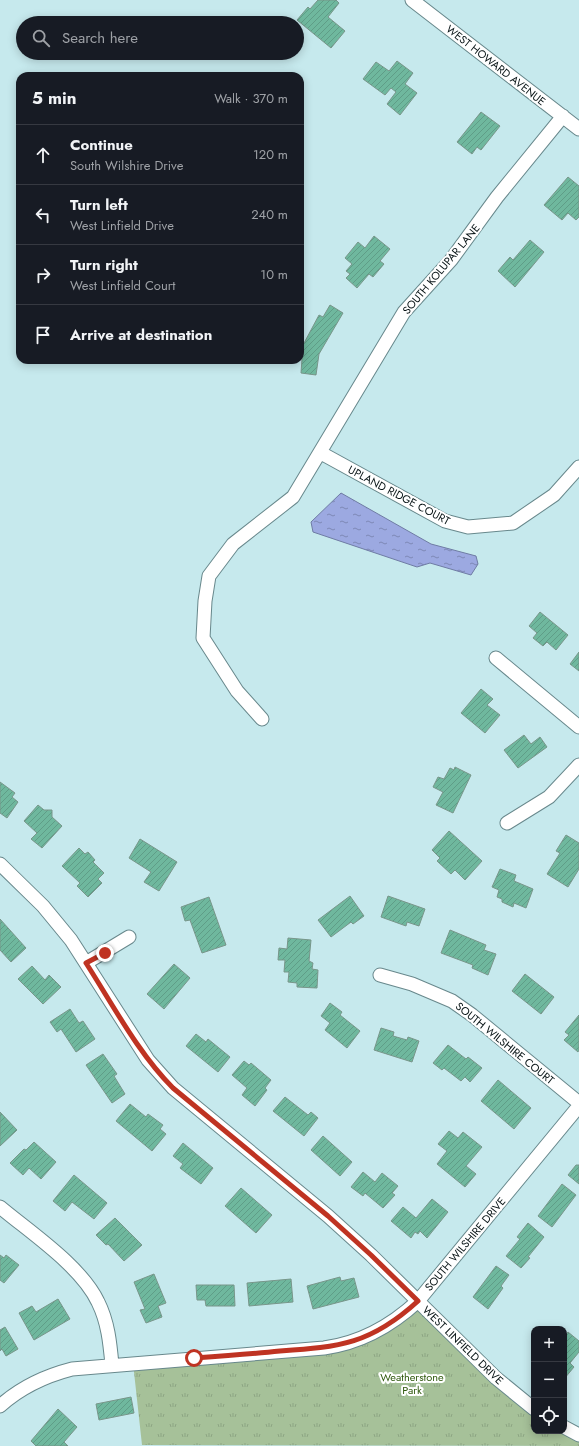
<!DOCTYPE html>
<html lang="en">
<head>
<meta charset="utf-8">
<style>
  :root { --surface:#171b24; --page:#242831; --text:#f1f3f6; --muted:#9ea1a6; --line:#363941 }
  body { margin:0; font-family:Jost,sans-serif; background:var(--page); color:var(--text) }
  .controls { position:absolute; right:12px; bottom:12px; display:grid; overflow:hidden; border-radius:8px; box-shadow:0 2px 10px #0003 }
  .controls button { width:36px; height:36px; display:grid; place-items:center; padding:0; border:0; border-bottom:1px solid var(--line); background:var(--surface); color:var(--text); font:20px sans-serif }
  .stop { position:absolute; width:12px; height:12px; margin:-9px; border:3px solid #bf3322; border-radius:50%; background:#fff }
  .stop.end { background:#bf3322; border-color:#fff; box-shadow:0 1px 4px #0008 }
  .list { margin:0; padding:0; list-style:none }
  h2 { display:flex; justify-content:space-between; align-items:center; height:52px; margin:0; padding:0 16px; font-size:17px }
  h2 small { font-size:13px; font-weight:400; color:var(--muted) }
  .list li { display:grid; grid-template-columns:26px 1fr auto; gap:12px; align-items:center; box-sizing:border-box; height:60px; padding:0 16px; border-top:1px solid var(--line) }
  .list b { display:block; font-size:15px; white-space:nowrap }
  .list p { margin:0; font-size:13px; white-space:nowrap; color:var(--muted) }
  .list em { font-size:13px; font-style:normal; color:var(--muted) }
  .icon { flex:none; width:22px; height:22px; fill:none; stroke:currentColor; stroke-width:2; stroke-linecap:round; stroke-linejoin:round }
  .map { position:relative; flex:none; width:579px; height:1446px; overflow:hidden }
  .search { position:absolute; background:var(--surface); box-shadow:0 2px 10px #0003; left:16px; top:16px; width:288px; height:44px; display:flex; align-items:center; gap:10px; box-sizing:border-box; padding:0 14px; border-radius:22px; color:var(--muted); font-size:15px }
  .panel { position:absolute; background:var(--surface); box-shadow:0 2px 10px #0003; left:16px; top:72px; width:288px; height:292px; border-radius:12px }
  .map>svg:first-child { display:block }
  .grass { fill:url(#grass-tufts) }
  .water { fill:url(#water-ripples); stroke:#6f7ca4 }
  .building { fill:url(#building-hatch); stroke:#78968a }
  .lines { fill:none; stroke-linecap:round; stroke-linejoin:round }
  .minor-casing { stroke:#68888c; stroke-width:15 }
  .minor { stroke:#fff; stroke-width:13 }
  .route { stroke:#bf3322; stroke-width:5 }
  .labels { text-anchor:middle; stroke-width:4; stroke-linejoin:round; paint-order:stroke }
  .street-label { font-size:11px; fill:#071315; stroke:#fff }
  .park-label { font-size:11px; fill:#2e580c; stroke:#fff }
</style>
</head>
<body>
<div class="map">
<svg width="579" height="1446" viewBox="0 0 579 1446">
  <defs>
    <pattern id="grass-tufts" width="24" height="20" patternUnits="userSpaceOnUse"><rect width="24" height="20" fill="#a6c199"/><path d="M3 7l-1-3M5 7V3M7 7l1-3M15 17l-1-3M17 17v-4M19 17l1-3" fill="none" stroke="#8da583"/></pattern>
    <pattern id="water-ripples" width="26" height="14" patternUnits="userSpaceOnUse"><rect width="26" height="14" fill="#9ca9e1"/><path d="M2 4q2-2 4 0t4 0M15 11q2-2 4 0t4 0" fill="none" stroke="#7d88b5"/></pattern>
    <pattern id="building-hatch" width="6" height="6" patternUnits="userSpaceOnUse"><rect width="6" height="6" fill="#6fb89e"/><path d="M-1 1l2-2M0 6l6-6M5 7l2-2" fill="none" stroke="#5f9d87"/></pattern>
  </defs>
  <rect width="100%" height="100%" fill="#c6e9ed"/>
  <path class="grass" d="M418,1301L534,1409V1431H564L579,1435V1446L142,1445L133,1363L337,1346Z"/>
  <path class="water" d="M341,493L431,544L476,556L478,564L471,575L430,563L417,567L313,532L311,522Z"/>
  <path class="building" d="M318,0H336L339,3L328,17L345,31L331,48L297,20L308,7L310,9Z
    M397,61L413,73L405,84L417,93L400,115L387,104L396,92L391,88L385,95L363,79L376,62L389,71Z
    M481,112L500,126L481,150L477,147L472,154L457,142Z
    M568,177L579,186V217L576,220L568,213L562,220L544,205Z
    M374,236L390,249L380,261L384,264L373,277L369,274L357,288L346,278L350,274L346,271L352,264L345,258L358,242L365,248Z
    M530,240L544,252L515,287L498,271L510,257L513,260Z
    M330,305L343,313L319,354L316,375L301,373L303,345L319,315L323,317Z
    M540,612L568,635L556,650L547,642L543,646L533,638L537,633L529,626Z
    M579,652V671L570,664Z
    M481,689L493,699L487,705L500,715L485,733L461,713Z
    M524,735L531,744L540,737L547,747L518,768L504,750Z
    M455,767L471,775L453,813L436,805L443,792L433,787L438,777L444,779L450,768L454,770Z
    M0,782L15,793L12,797L18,802L7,818L0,813Z
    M38,805L44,810H52V817L62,826L42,848L31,839L37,833L24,821Z
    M449,831L482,861L465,880L455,870L451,874L437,861L440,858L432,850Z
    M566,835L579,843V869L568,887L547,874L560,853L556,851Z
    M140,839L177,862L159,891L144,882L151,872L129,858Z
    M79,848L85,854L88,852L95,860L93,862L104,873L98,879L102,883L88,897L77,886L80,883L62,866Z
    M500,869L516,875L514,881L533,889L526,908L514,903L513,907L502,902V899L497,897L499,890L492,887Z
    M350,896L364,916L353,924L351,922L331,937L318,920Z
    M388,896L425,909L419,926L407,922L406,926L381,917Z
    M209,897L226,945L202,953L190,920L185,921L181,907Z
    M0,919L26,948L11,962L0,950Z
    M450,930L486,945L484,950L496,954L488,975L472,968L473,965L441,953Z
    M288,938L311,940L309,961L313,963L312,969L318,970L317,988L297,987V983L288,982L289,972H284L285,960H278L279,948L287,949Z
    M174,964L190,978L164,1009L147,994Z
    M32,966L45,980L49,975L61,987L43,1004L18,979Z
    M525,974L554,997L541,1014L512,991Z
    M330,1003L342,1012L340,1015L360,1031L347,1048L325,1030L330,1023L321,1016Z
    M70,1009L79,1023L83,1021L95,1039L76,1052L61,1029L57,1032L50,1022Z
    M579,1015V1050L578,1052L564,1040L569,1035L565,1032Z
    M381,1028L394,1032L393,1036L407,1040L408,1037L419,1041L412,1062L374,1050Z
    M196,1034L206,1042L208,1039L230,1057L218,1072L186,1046Z
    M448,1045L466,1059L468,1057L482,1068L470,1082L465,1077L461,1081L444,1068L442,1070L433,1063Z
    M103,1054L117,1074L114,1076L125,1094L112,1103L86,1065Z
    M244,1061L249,1065L251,1063L271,1080L265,1088L267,1090L255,1106L242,1095L247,1088L232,1075Z
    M498,1080L531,1108L514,1129L481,1101Z
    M285,1097L308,1115L311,1112L318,1118L304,1136L273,1111Z
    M130,1104L146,1117L148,1114L163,1125L160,1129L166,1134L152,1151L116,1121Z
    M0,1112L17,1130L0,1146Z
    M449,1131L458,1138L463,1132L482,1147L466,1166L476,1174L465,1187L437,1164L447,1151L438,1144Z
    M323,1136L352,1162L340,1176L311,1150Z
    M34,1142L56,1162L41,1179L29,1168L23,1175L10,1163L24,1149L26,1150Z
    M183,1143L213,1168L201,1184L180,1168L183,1164L173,1156Z
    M576,1165H579V1184L568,1175Z
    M363,1172L375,1182L382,1173L398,1186L392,1193L395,1195L383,1208L365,1193L363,1196L351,1187Z
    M74,1175L107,1203L94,1219L72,1202L65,1211L53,1201Z
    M562,1184L576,1195L552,1227L538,1216Z
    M241,1188L272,1215L256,1233L225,1206Z
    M432,1199L448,1212L427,1238L420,1231L418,1234L415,1232L411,1238L391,1221L403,1207L416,1218Z
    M115,1218L142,1245L124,1261L108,1244L106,1245L96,1235Z
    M528,1223L544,1237L528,1257L530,1258L521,1268L506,1256L520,1239L517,1237Z
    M0,1255L4,1258L6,1255L19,1265L4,1283L0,1280Z
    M496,1266L509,1275L501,1286L503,1288L488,1309L473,1297Z
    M154,1274L166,1303L158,1306L162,1317L146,1323L140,1310L145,1309L134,1282Z
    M340,1277L341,1281L354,1278L359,1297L313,1309L307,1286Z
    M291,1279L293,1302L249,1306L247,1283Z
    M196,1285H234L235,1306H206L205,1300H197Z
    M58,1299L70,1319L34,1340L19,1313L32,1306L36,1312Z
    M5,1327L18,1349L6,1356L2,1349L0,1351V1330Z
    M568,1332L579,1341V1352L570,1363L574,1367L564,1379V1337Z
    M131,1397L134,1413L99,1420L96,1404Z
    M58,1409L77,1427L64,1442L68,1446H36L31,1441Z"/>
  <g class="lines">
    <defs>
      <path id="minor" d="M412,0L579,129
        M321,453L445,521L468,527L513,523L554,495L579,467
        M496,658L579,727
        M262,719L237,691L203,638L205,601L209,576L233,544L293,497L404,312L451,260L497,197L563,116
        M507,823L549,797L579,765
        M0,864L43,906L71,940L148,1060L173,1088L328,1216L371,1255L496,1378L534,1409
        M86,963L129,937
        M380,975L412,984L452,1001L472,1015L579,1103
        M0,1207C31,1233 81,1266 98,1302C108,1322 110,1343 112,1365
        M0,1406C21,1387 45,1376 72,1369L324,1348C361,1343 391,1326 418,1301L579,1106
        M564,1427L579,1435"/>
    </defs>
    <use href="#minor" class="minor-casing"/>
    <use href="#minor" class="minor"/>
  </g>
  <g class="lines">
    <path class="route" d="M105,953L86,963C113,1005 138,1053 173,1088L328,1216L371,1255L418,1301C371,1344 340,1347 280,1351C252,1354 223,1356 194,1358"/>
  </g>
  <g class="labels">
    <g class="street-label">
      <text transform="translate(496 65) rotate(38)" y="4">WEST HOWARD AVENUE</text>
      <text transform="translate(441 269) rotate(-50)" y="4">SOUTH KOLUPAR LANE</text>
      <text transform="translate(399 495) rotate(28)" y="4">UPLAND RIDGE COURT</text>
      <text transform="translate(505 1043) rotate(39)" y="4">SOUTH WILSHIRE COURT</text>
      <text transform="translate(465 1244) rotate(-50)" y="4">SOUTH WILSHIRE DRIVE</text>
      <text transform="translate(463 1345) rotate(44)" y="4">WEST LINFIELD DRIVE</text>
    </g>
    <g class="park-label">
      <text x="412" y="1381">Weatherstone<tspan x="412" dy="13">Park</tspan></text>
    </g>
  </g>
</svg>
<div class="controls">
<button>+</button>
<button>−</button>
<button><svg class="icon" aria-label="locate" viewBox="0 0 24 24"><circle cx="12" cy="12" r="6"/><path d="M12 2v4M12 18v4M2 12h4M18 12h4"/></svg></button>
</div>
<div class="stop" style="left:194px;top:1358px"></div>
<div class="stop end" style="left:105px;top:953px"></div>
<div class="search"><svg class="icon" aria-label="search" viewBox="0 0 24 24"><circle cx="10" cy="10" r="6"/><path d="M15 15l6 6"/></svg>Search here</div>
<section class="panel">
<h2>5 min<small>Walk · 370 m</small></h2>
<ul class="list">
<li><svg class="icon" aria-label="ahead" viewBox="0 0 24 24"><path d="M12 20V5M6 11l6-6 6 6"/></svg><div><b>Continue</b><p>South Wilshire Drive</p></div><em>120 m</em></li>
<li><svg class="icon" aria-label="left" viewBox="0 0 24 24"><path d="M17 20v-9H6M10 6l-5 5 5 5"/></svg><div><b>Turn left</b><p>West Linfield Drive</p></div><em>240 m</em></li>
<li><svg class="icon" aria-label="right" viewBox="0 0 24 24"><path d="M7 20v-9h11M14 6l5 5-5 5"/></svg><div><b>Turn right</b><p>West Linfield Court</p></div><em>10 m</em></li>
<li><svg class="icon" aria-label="arrive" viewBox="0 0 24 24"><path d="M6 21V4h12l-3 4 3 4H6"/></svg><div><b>Arrive at destination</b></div></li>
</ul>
</section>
</div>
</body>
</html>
